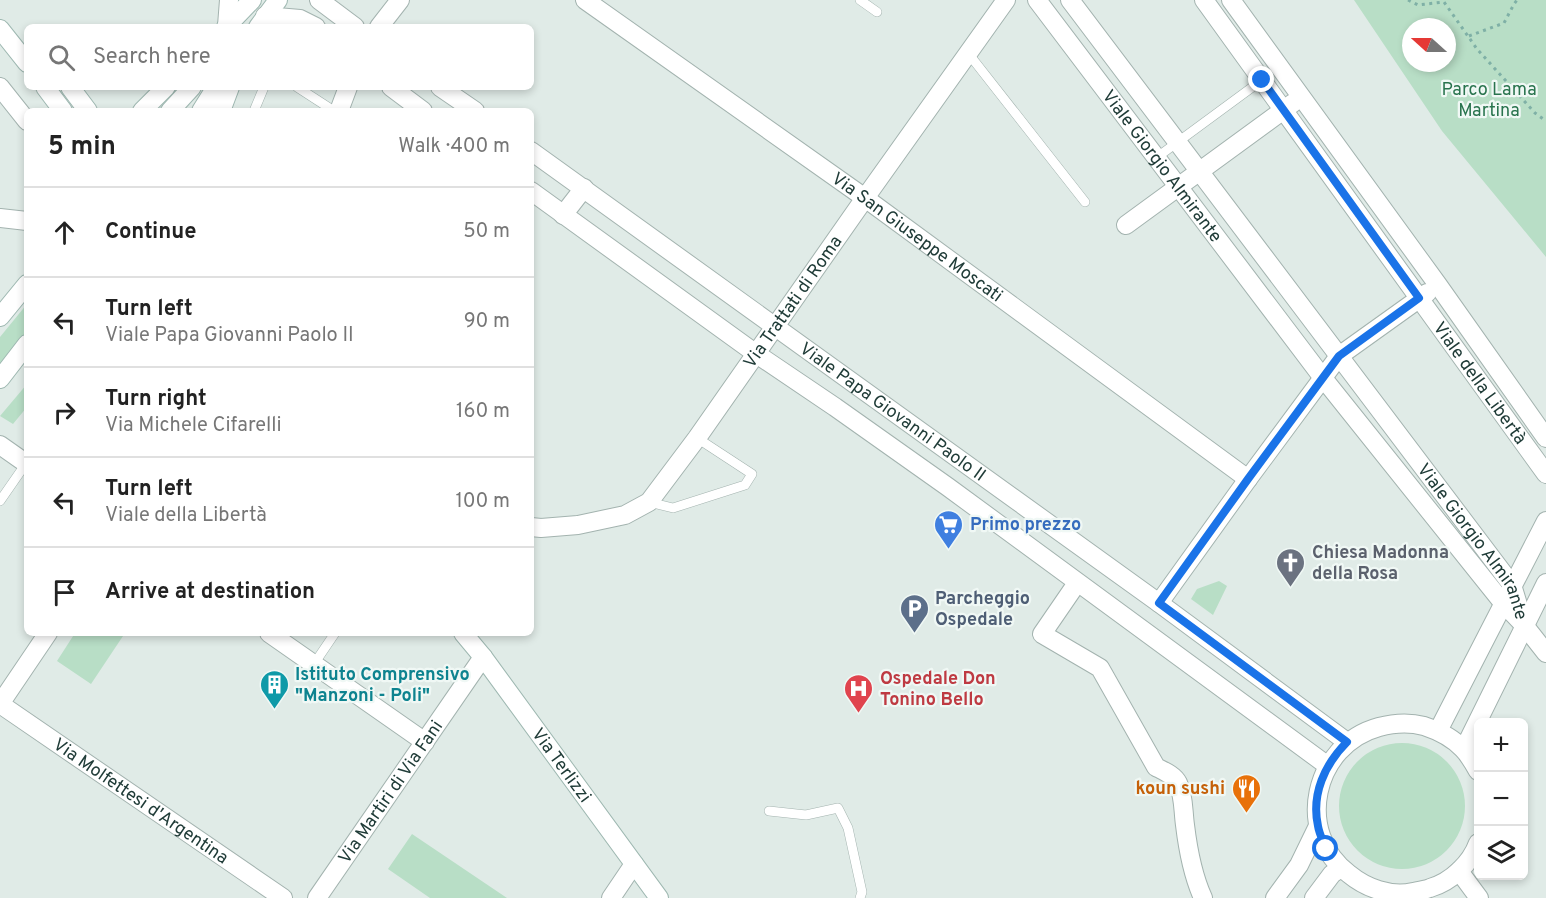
<!DOCTYPE html>
<html lang="en">
<head>
<meta charset="utf-8">
<style>
  :root { --surface:#fff; --page:#f2f2f2; --text:#222; --muted:#767676; --line:#e0e0e0 }
  body { margin:0; font-family:Overpass,sans-serif; background:var(--page); color:var(--text) }
  .controls { position:absolute; right:18px; bottom:18px; display:grid; overflow:hidden; border-radius:9px; box-shadow:0 3px 9px #0003 }
  .controls button { width:54px; height:54px; display:grid; place-items:center; padding:0; border:0; border-bottom:2px solid var(--line); background:var(--surface); color:var(--text); font:30px sans-serif }
  .compass { position:absolute; left:1402px; top:18px; width:54px; height:54px; border-radius:50%; background:var(--surface); box-shadow:0 3px 9px #0003; rotate:291deg }
  .stop { position:absolute; width:18px; height:18px; margin:-14px; border:4px solid #1a73e8; border-radius:50%; background:#fff }
  .stop.end { background:#1a73e8; border-color:#fff; box-shadow:0 2px 6px #0008 }
  .list { margin:0; padding:0; list-style:none }
  h2 { display:flex; justify-content:space-between; align-items:center; height:78px; margin:0; padding:0 24px; font-size:26px }
  h2 small { font-size:20px; font-weight:400; color:var(--muted) }
  .list li { display:grid; grid-template-columns:39px 1fr auto; gap:18px; align-items:center; box-sizing:border-box; height:90px; padding:0 24px; border-top:2px solid var(--line) }
  .list b { display:block; font-size:22px; white-space:nowrap }
  .list p { margin:0; font-size:20px; white-space:nowrap; color:var(--muted) }
  .list em { font-size:20px; font-style:normal; color:var(--muted) }
  .icon { flex:none; width:33px; height:33px; fill:none; stroke:currentColor; stroke-width:2; stroke-linecap:round; stroke-linejoin:round }
  .map { position:relative; flex:none; width:1546px; height:898px; overflow:hidden }
  .search { position:absolute; background:var(--surface); box-shadow:0 3px 9px #0003; left:24px; top:24px; width:510px; height:66px; display:flex; align-items:center; gap:15px; box-sizing:border-box; padding:0 21px; border-radius:9px; color:var(--muted); font-size:22px }
  .panel { position:absolute; background:var(--surface); box-shadow:0 3px 9px #0003; left:24px; top:108px; width:510px; height:528px; border-radius:9px }
  .map>svg:first-child { display:block }
  .green { fill:#b8dec6; fill-rule:evenodd }
  .lines { fill:none; stroke-linecap:round; stroke-linejoin:round }
  .lane-casing { stroke:#a3b3af; stroke-width:10 }
  .street-casing { stroke:#a3b3af; stroke-width:20 }
  .secondary-casing { stroke:#9eb8b1; stroke-width:20 }
  .path { stroke:#7fb0a6; stroke-width:3; stroke-dasharray:3 4.5; stroke-linecap:butt }
  .lane { stroke:#fff; stroke-width:9 }
  .street { stroke:#fff; stroke-width:18 }
  .secondary { stroke:#fff; stroke-width:18 }
  .route { stroke:#1a73e8; stroke-width:8 }
  .labels { text-anchor:middle; stroke-width:4.5; stroke-linejoin:round; paint-order:stroke }
  .park-label { font-size:18px; fill:#29744e; stroke:#f0f8f5 }
  .street-label { font-size:18px; fill:#203c38; stroke:#f0f8f5 }
  .shop-label { font-size:18px; font-weight:bold; fill:#366cbe; stroke:#f0f8f5; text-anchor:start }
  .worship-label { font-size:18px; font-weight:bold; fill:#5b616d; stroke:#f0f8f5; text-anchor:start }
  .service-label { font-size:18px; font-weight:bold; fill:#4e5e75; stroke:#f0f8f5; text-anchor:start }
  .culture-label { font-size:18px; font-weight:bold; fill:#0d838f; stroke:#f0f8f5; text-anchor:start }
  .health-label { font-size:18px; font-weight:bold; fill:#be3a42; stroke:#f0f8f5; text-anchor:start }
  .food-label { font-size:18px; font-weight:bold; fill:#c56008; stroke:#f0f8f5; text-anchor:end }
</style>
</head>
<body>
<div class="map">
<svg width="1546" height="898" viewBox="0 0 1546 898">
  <rect width="100%" height="100%" fill="#e0ebe7"/>
  <path class="green" d="M1354,0H1546V257L1442,131ZM1411,27H1447V63H1411Z
    M27,304V333L0,366V337Z
    M27,384V407L13,424L0,416Z
    M1219,581L1227,586L1213,615L1191,599L1197,589Z
    M75,633H125L91,684L57,661Z
    M1339 806a63 63 0 1 1 126 0a63 63 0 1 1-126 0Z
    M412,834L507,898H430L388,869Z"/>
  <g class="lines">
    <defs>
      <path id="lane" d="M860,0L877,12
        M968,53L1085,202
        M297,87L334,111
        M254,111L264,87
        M1156,158L1262,80
        M0,501L27,462
        M649,502L673,508L745,485L752,474L697,438
        M314,664L335,633
        M769,811L806,815L838,808L848,828L862,892L860,898"/>
      <g id="street">
        <path d="M319,0L355,27"/>
        <path id="s1" d="M585,0L865,198L1248,479"/>
        <path id="s2" d="M1037,0L1323,378L1503,603L1524,625L1546,653"/>
        <path id="s3" d="M1070,0L1512,585L1523,621"/>
        <path id="s4" d="M1204,0L1546,474"/>
        <path d="M1231,0L1438,285L1546,438"/>
        <path d="M265,16L300,19L316,27"/>
        <path d="M227,26L229,0"/>
        <path d="M379,27L400,0"/>
        <path d="M0,87L27,121"/>
        <path d="M391,87L423,111"/>
        <path d="M440,87L475,111"/>
        <path d="M339,111L348,87"/>
        <path id="s5" d="M531,151L1159,603L1347,742"/>
        <path d="M531,191L755,353L835,407L948,487L1328,766"/>
        <path d="M563,215L584,188"/>
        <path d="M0,218L27,221"/>
        <path d="M1126,225L1293,103"/>
        <path d="M0,445L27,464"/>
        <path id="s6" d="M531,527L541,528L578,525L625,515L649,502L697,438L865,198L1006,0"/>
        <path d="M1077,583L1042,634L1100,668L1156,767C1164,771 1174,775 1178,783C1184,796 1183,811 1185,825C1188,850 1193,876 1203,898"/>
        <path d="M1159,603L1248,479L1339,356L1427,293"/>
        <path d="M269,633L425,742"/>
        <path id="s7" d="M0,704L283,898"/>
        <path d="M0,704L48,633"/>
        <path d="M1438,731L1546,521"/>
        <path d="M1464,749L1546,583"/>
        <path d="M1478,771C1474,764 1469,755 1463,749C1452,737 1439,731 1424,726C1409,722 1394,723 1379,727C1313,745 1294,833 1349,874C1366,888 1390,897 1413,892C1418,891 1425,890 1430,888C1451,882 1471,863 1478,843"/>
        <path d="M1459,871L1479,898"/>
        <path id="s8" d="M317,898L483,657"/>
        <path d="M611,898L634,864"/>
        <path d="M1275,898L1299,865L1318,826"/>
        <path d="M1314,898L1332,874L1341,868"/>
      </g>
      <g id="secondary">
        <path d="M226,27L252,0"/>
        <path d="M258,27L278,0"/>
        <path d="M0,29L27,63"/>
        <path d="M45,87L63,111"/>
        <path d="M70,87L88,111"/>
        <path d="M142,111L166,87"/>
        <path d="M170,111L192,87"/>
        <path d="M201,111L216,87"/>
        <path d="M221,111L230,87"/>
        <path d="M0,317L27,284"/>
        <path d="M0,379L27,344"/>
        <path id="s9" d="M463,633L483,657L659,898"/>
      </g>
    </defs>
    <use href="#lane" class="lane-casing"/>
    <use href="#street" class="street-casing"/>
    <use href="#secondary" class="secondary-casing"/>
    <path class="path" d="M1408,0L1418,5L1444,2L1477,49L1535,113L1546,121
      M1469,36L1504,23L1514,4L1517,0"/>
    <use href="#lane" class="lane"/>
    <use href="#street" class="street"/>
    <use href="#secondary" class="secondary"/>
  </g>
  <g class="lines">
    <path class="route" d="M1262,80L1419,298L1339,356L1248,479L1159,603L1347,742C1325,764 1311,794 1318,826C1319,833 1323,841 1326,849"/>
  </g>
  <defs>
    <symbol id="supermarket-pin" viewBox="-11 -11 22 30"><path d="M0 17L-7.5 6A9.5 9.5 0 1 1 7.5 6Z" fill="#3f7fe0" stroke="#f0f8f5"/><path d="M-6-5.5h2.5l.6 2H6L4.5 2H-2.5L-4.4-4H-6ZM-1.5 3.2a1.3 1.3 0 1 0 .1 0ZM3 3.2a1.3 1.3 0 1 0 .1 0Z" fill="#fff"/></symbol>
    <symbol id="church-pin" viewBox="-11 -11 22 30"><path d="M0 17L-7.5 6A9.5 9.5 0 1 1 7.5 6Z" fill="#6b7280" stroke="#f0f8f5"/><path d="M-1.2-6h2.4v3.5h3.3v2.4h-3.3V6h-2.4V-.1h-3.3v-2.4h3.3Z" fill="#fff"/></symbol>
    <symbol id="parking-pin" viewBox="-11 -11 22 30"><path d="M0 17L-7.5 6A9.5 9.5 0 1 1 7.5 6Z" fill="#5c6f8a" stroke="#f0f8f5"/><path d="M-3.5-5.5H1a3.5 3.5 0 0 1 0 7H-1V5.5H-3.5ZM-1-3.4V-.6H.8a1.4 1.4 0 0 0 0-2.8Z" fill="#fff"/></symbol>
    <symbol id="building-pin" viewBox="-11 -11 22 30"><path d="M0 17L-7.5 6A9.5 9.5 0 1 1 7.5 6Z" fill="#0f9aa8" stroke="#f0f8f5"/><path d="M-4-6H4V6H1V3H-1V6H-4ZM-2.5-4.3h1.7v1.8h-1.7ZM.8-4.3h1.7v1.8H.8ZM-2.5-1h1.7V.8h-1.7ZM.8-1h1.7V.8H.8Z" fill="#fff"/></symbol>
    <symbol id="hospital-pin" viewBox="-11 -11 22 30"><path d="M0 17L-7.5 6A9.5 9.5 0 1 1 7.5 6Z" fill="#e0444e" stroke="#f0f8f5"/><path d="M-5-5h3v3.5h4V-5h3V5h-3V1.5h-4V5h-3Z" fill="#fff"/></symbol>
    <symbol id="restaurant-pin" viewBox="-11 -11 22 30"><path d="M0 17L-7.5 6A9.5 9.5 0 1 1 7.5 6Z" fill="#e8710a" stroke="#f0f8f5"/><path d="M-5-6h1v4h1v-4h1v4h1v-4h1v5L-1.5 .5V6h-2V.5L-5-1ZM5-6V6H3V1.5H1.5Q1.5-4 5-6Z" fill="#fff"/></symbol>
  </defs>
  <g fill-rule="evenodd">
    <use href="#supermarket-pin" x="932" y="508" width="33" height="45"/>
    <use href="#church-pin" x="1274" y="546" width="33" height="45"/>
    <use href="#parking-pin" x="898" y="592" width="33" height="45"/>
    <use href="#building-pin" x="258" y="668" width="33" height="45"/>
    <use href="#hospital-pin" x="842" y="672" width="33" height="45"/>
    <use href="#restaurant-pin" x="1230" y="772" width="33" height="45"/>
  </g>
  <g class="labels">
    <g class="park-label">
      <text x="1489" y="95">Parco Lama<tspan x="1489" dy="21">Martina</tspan></text>
    </g>
    <g class="street-label">
      <text dy="6" stroke="none"><textPath href="#s2" startOffset="208">Viale Giorgio Almirante</textPath></text>
      <text dy="6" stroke="none"><textPath href="#s1" startOffset="408">Via San Giuseppe Moscati</textPath></text>
      <text dy="6" stroke="none"><textPath href="#s6" startOffset="369">Via Trattati di Roma</textPath></text>
      <text dy="6" stroke="none"><textPath href="#s4" startOffset="472">Viale della Libertà</textPath></text>
      <text dy="6" stroke="none"><textPath href="#s5" startOffset="446">Viale Papa Giovanni Paolo II</textPath></text>
      <text dy="6" stroke="none"><textPath href="#s3" startOffset="676">Viale Giorgio Almirante</textPath></text>
      <text dy="6" stroke="none"><textPath href="#s9" startOffset="165">Via Terlizzi</textPath></text>
      <text dy="6" stroke="none"><textPath href="#s8" startOffset="129">Via Martiri di Via Fani</textPath></text>
      <text dy="6" stroke="none"><textPath href="#s7" startOffset="171">Via Molfettesi d'Argentina</textPath></text>
    </g>
    <g class="shop-label">
      <text x="970" y="530">Primo prezzo</text>
    </g>
    <g class="worship-label">
      <text x="1312" y="558">Chiesa Madonna<tspan x="1312" dy="21">della Rosa</tspan></text>
    </g>
    <g class="service-label">
      <text x="935" y="604">Parcheggio<tspan x="935" dy="21">Ospedale</tspan></text>
    </g>
    <g class="culture-label">
      <text x="295" y="680">Istituto Comprensivo<tspan x="295" dy="21">"Manzoni - Poli"</tspan></text>
    </g>
    <g class="health-label">
      <text x="880" y="684">Ospedale Don<tspan x="880" dy="21">Tonino Bello</tspan></text>
    </g>
    <g class="food-label">
      <text x="1225" y="794">koun sushi</text>
    </g>
  </g>
</svg>
<div class="controls">
<button>+</button>
<button>−</button>
<button><svg class="icon" aria-label="layers" viewBox="0 0 24 24"><path d="M12 4l9 5-9 5-9-5zM3 14l9 5 9-5"/></svg></button>
</div>
<svg class="compass" viewBox="-18 -18 36 36"><path d="M0-13l5 13h-10z" fill="#e53935"/><path d="M0 13l5-13h-10z" fill="#767676"/></svg>
<div class="stop" style="left:1326px;top:849px"></div>
<div class="stop end" style="left:1262px;top:80px"></div>
<div class="search"><svg class="icon" aria-label="search" viewBox="0 0 24 24"><circle cx="10" cy="10" r="6"/><path d="M15 15l6 6"/></svg>Search here</div>
<section class="panel">
<h2>5 min<small>Walk · 400 m</small></h2>
<ul class="list">
<li><svg class="icon" aria-label="ahead" viewBox="0 0 24 24"><path d="M12 20V5M6 11l6-6 6 6"/></svg><div><b>Continue</b></div><em>50 m</em></li>
<li><svg class="icon" aria-label="left" viewBox="0 0 24 24"><path d="M17 20v-9H6M10 6l-5 5 5 5"/></svg><div><b>Turn left</b><p>Viale Papa Giovanni Paolo II</p></div><em>90 m</em></li>
<li><svg class="icon" aria-label="right" viewBox="0 0 24 24"><path d="M7 20v-9h11M14 6l5 5-5 5"/></svg><div><b>Turn right</b><p>Via Michele Cifarelli</p></div><em>160 m</em></li>
<li><svg class="icon" aria-label="left" viewBox="0 0 24 24"><path d="M17 20v-9H6M10 6l-5 5 5 5"/></svg><div><b>Turn left</b><p>Viale della Libertà</p></div><em>100 m</em></li>
<li><svg class="icon" aria-label="arrive" viewBox="0 0 24 24"><path d="M6 21V4h12l-3 4 3 4H6"/></svg><div><b>Arrive at destination</b></div></li>
</ul>
</section>
</div>
</body>
</html>
